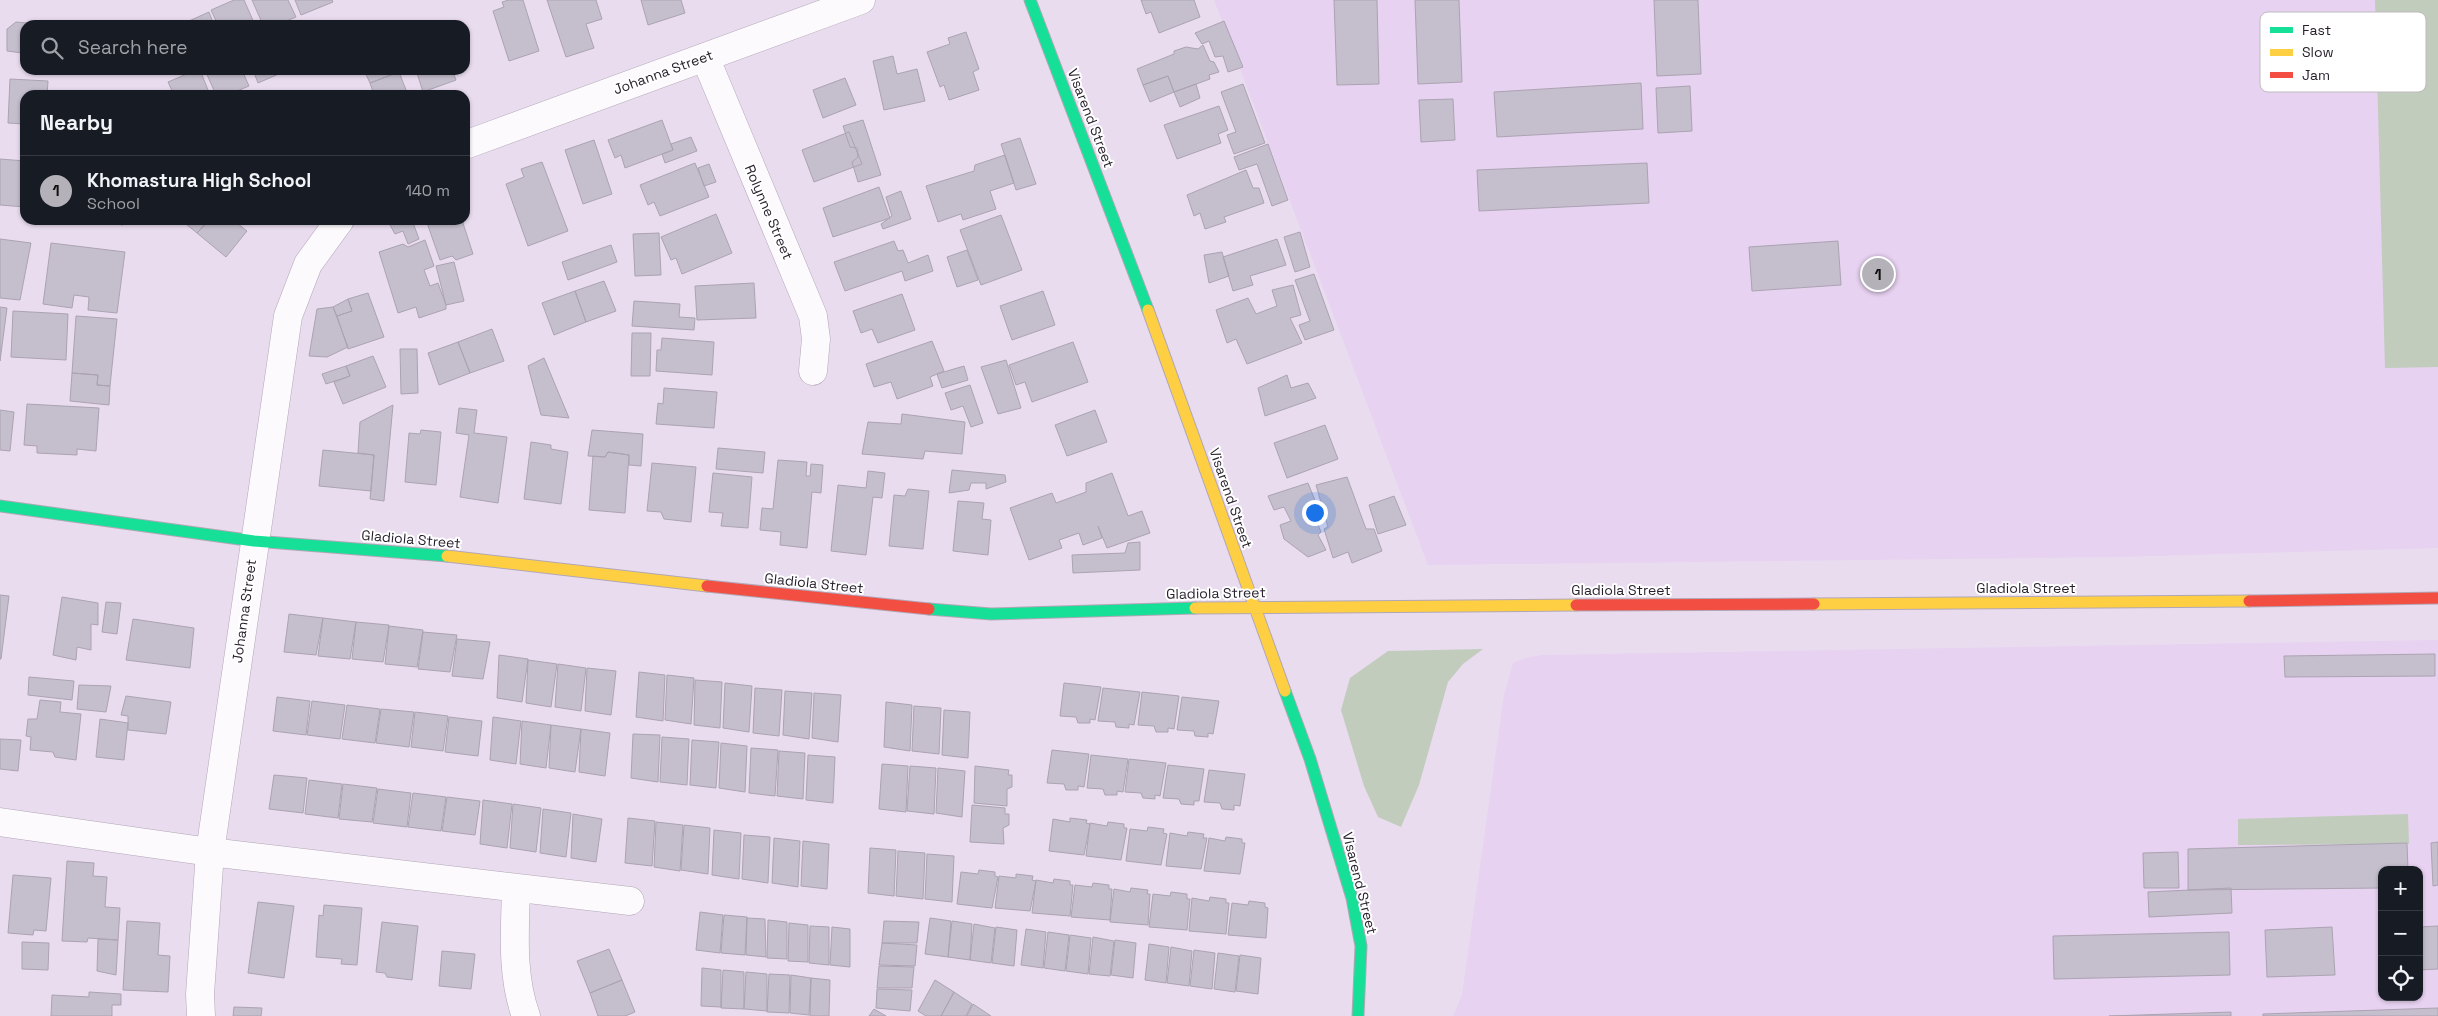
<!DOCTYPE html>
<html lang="en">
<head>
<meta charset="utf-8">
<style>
  :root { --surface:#171b24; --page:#20242c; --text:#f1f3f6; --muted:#9ea1a6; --line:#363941; --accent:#b4b1b9 }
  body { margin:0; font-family:"Space Grotesk",sans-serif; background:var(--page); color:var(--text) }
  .controls { position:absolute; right:15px; bottom:15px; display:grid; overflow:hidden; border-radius:10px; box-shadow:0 1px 4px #0004 }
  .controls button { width:45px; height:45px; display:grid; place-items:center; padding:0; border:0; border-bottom:1px solid var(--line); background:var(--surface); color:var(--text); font:25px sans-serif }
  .you { position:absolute; left:1314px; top:512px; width:18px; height:18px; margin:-12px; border:4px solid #fff; border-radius:50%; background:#1a73e8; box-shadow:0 0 0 8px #1a73e833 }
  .badge { display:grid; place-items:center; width:32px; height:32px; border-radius:50%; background:var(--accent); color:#111; font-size:16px; font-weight:700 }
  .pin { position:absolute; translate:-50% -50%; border:2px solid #fff; box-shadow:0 1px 5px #0006 }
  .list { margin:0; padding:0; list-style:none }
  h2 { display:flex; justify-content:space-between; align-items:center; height:65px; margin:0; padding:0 20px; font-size:21px }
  h2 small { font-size:16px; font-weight:400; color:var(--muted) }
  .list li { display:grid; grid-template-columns:32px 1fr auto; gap:15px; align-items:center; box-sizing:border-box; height:70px; padding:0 20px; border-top:1px solid var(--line) }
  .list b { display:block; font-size:19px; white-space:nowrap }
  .list p { margin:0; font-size:16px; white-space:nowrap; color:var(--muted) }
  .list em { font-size:16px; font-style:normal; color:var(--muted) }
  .icon { flex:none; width:28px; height:28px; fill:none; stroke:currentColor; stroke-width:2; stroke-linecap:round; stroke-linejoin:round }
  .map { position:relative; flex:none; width:2438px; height:1016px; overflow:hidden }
  .search { position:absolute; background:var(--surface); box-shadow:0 1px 4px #0004; left:20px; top:20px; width:450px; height:55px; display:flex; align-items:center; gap:12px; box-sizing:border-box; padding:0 18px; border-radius:15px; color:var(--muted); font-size:19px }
  .panel { position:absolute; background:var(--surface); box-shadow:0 1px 4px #0004; left:20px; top:90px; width:450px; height:135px; border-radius:15px }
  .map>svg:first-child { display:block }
  .built { fill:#e7d2f1; fill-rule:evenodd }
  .green { fill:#c1ccbc }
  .building { fill:#c5becd; stroke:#aba3b2 }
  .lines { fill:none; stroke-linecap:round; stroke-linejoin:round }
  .street-casing { stroke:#b1a7b6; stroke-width:29 }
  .fast-casing { stroke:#b1a7b6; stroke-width:13 }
  .slow-casing { stroke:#b1a7b6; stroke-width:13 }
  .jam-casing { stroke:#b1a7b6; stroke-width:13 }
  .street { stroke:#fcfafd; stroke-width:28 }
  .fast { stroke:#16e098; stroke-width:11 }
  .slow { stroke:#ffcf43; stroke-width:11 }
  .jam { stroke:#f24e42; stroke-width:11 }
  .labels { text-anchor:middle; stroke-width:4; stroke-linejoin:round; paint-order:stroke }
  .street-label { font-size:14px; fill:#261d2a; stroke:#fff }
  .key { fill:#fff; stroke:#bebbbf; stroke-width:1 }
  .key-label { font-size:14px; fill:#261d2a }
</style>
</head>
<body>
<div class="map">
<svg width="2438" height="1016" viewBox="0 0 2438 1016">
  <rect width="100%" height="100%" fill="#e9dcef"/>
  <path class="built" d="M1214,0H2438V548L2116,557L1428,565Z
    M2438,640V1016H1453L1462,995L1504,695L1513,663L1525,658L1542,655ZM2382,870H2419V997H2382Z"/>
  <path class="green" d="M2375,0H2438V367L2385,368Z
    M1483,649L1463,664L1448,682L1419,785L1401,827L1378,817L1364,786L1341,710L1350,678L1388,651Z
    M2408,814L2409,844L2238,845V819Z"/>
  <path class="building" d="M234,0H244L255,25H218L211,10Z
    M252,0H288L296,17L277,25H263Z
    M295,0H332L333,2L301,15Z
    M509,0H523L539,51L509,61L493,11L504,7L502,2Z
    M547,0H596L602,19L586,24L594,48L566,57Z
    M641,0H681L685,13L648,25Z
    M1141,0H1194L1200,17L1159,33L1151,12L1146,14Z
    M1334,0H1377L1379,84L1337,85Z
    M1415,0H1459L1462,82L1418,84Z
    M1654,0H1698L1701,74L1657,76Z
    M209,12L214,25H180Z
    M1224,21L1243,67L1228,72L1223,56L1215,57L1209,41L1202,44L1195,33Z
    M16,22L48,25H25V32H22V53L7,51V29Z
    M22,32H25V66H22Z
    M966,32L979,69L973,72L979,90L949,100L944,85L940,87L927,52L950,44L948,38Z
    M1203,45L1210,61L1214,62L1219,72L1209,75L1210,79L1174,92L1168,76L1143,85L1137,69L1174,54V51L1186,47L1198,49Z
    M893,56L897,74L917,69L925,101L884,110L873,61Z
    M196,70H200L210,95H174L168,82Z
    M205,70H242L249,86L227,95H216Z
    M253,70H288L258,83Z
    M364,70H398L399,72L370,83Z
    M416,70H452L456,80L423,92Z
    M399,72L408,95H374L370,83Z
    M1168,76L1174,92L1150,102L1143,85Z
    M845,78L856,105L823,118L813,90Z
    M10,79L48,81L47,95H25L24,124L8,123Z
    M1641,83L1643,129L1497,137L1494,92Z
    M1196,84L1200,98L1180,107L1174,92Z
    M1243,84L1265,143L1234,154L1227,135L1236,132L1221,92Z
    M1690,86L1692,131L1658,133L1656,88Z
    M1453,99L1455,140L1421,142L1419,100Z
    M1219,106L1228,130L1218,134L1221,143L1177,159L1164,125Z
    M662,120L673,150L625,168L621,155L615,158L608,140Z
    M863,120L881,175L858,182L852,162L858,157L857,148L850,147L843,126Z
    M849,132L862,164L814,182L802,150Z
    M691,137L697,151L665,163L662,154L673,150L671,144Z
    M1020,138L1036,184L1016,190L1001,144Z
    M594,140L612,194L583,204L565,150Z
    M1268,144L1288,200L1272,206L1257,164L1239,170L1234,157Z
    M1005,155L1014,183L990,191L996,209L963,220L961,214L938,222L926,186L974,171L975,165Z
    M0,159L25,161V207L0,205Z
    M542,162L568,231L528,246L506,184L524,177L521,169Z
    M695,163L709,197L660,216L654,202L648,205L640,185Z
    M1647,163L1649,203L1479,211L1477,170Z
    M709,164L716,182L704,186L698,168Z
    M1246,170L1253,188H1259L1264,203L1224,217L1226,222L1205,229L1200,213L1194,216L1187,195Z
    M879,187L890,218L833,237L823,208Z
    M901,191L911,219L883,229L881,224L892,216L886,197Z
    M716,214L732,253L682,274L676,258L671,260L661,237Z
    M1001,215L1022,270L981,285L960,230Z
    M95,220H124L123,225Z
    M181,220H209L197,233Z
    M209,220H233L247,231L226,257L197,233Z
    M401,220H412L419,239L408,244L403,231L395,234L390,225Z
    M426,220H462L473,254L456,260L452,256L440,260Z
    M1300,232L1310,267L1295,272L1284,237Z
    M659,233L661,275L635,276L633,234Z
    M0,239L31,243L20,300L0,298Z
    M1277,239L1286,265L1250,276L1253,285L1233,291L1223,257Z
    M425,240L434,266L424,270L430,286L438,283L446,305V309L419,318L416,307L398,313L379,252L403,244L408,247Z
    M894,241L898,251L903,250L908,263L928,255L933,271L905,281L902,271L845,291L834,262Z
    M1838,241L1841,285L1752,291L1749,247Z
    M51,243L125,252L117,313L88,310L89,297L74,295L72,308L43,304Z
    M611,245L617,262L568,280L562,262Z
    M967,250L978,280L957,287L947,257Z
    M1222,252L1229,276L1209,283L1204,255Z
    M454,262L464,301L446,305L436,266Z
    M1314,274L1334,330L1305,340L1299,325L1310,321L1295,280Z
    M604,281L616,311L586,322L575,291Z
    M754,283L756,318L697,320L695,286Z
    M1293,285L1301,315L1290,318L1302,343L1247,364L1236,339L1227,343L1216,310L1248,298L1256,314L1277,306L1272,290Z
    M575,291L586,322L554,335L542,303Z
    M1043,291L1055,325L1012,340L1000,306Z
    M368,293L384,337L348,349L337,316L352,311L348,299Z
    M902,294L915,330L878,343L872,329L861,333L853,311Z
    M348,299L352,311L337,316L333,307Z
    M634,301L680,304L679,317L695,318L694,330L632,326Z
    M0,307L7,308L0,361Z
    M333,307L348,347L327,357L309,356L317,309Z
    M13,311L68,314L66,360L11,357Z
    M76,316L117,319L110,386L97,385L98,375L72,373Z
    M492,329L504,361L470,373L458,342Z
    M632,333H651L650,376H631Z
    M662,338L714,342L712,375L656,371L657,350H661Z
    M932,341L944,371L930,377L933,386L897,399L891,382L874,387L866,364Z
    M458,342L470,373L439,385L428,353Z
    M1073,342L1088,382L1032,402L1025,382L1016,385L1009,365Z
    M400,349H417L418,393L401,394Z
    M373,356L386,387L343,404L334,382L350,376L346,366Z
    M544,358L569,418L541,415L528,366Z
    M1006,360L1021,408L998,414L981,367Z
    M346,366L350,376L326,384L322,374Z
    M964,366L968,380L942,388L937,374Z
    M72,373L98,375L97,385L110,386L109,405L70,401Z
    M1287,375L1291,388L1308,383L1316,398L1265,416L1258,388Z
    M970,385L983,423L971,427L963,406L951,410L945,393Z
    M664,388L717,392L714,428L656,424L658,403L663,404Z
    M27,404L99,408L96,451L77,449V455L37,453V446L24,445Z
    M393,405L384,501L370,499L374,455L358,453L360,422Z
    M459,408L477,410L474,433L507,437L498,503L460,497L469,435L456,433Z
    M0,410L14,412L10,451L0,450Z
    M1095,410L1107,442L1067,456L1055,425Z
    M902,414L965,422L962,454L925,451L923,459L862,454L868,422L901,424Z
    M1325,425L1338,459L1287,478L1274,443Z
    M421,430L441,432L436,485L405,482L409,433L420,434Z
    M592,430L643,434L641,466L629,465V455L608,452L605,457L588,456Z
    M531,442L551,445V449L568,452L561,504L524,499Z
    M718,448L765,452L763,473L716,469Z
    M323,450L374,455L371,491L319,486Z
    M608,452L629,455L625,513L589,510L593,456L605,457Z
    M778,460L807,462L806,476H810L811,464L823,465L821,493L812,492L807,548L780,545L781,532L760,530L762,508L773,509Z
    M652,463L696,467L691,522L664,519L661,512L647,511Z
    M952,470L1005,475L1006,482L986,489V483H971L969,490L949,493Z
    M868,471L885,473L882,498L873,497L866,555L831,551L838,485L866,488Z
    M713,473L752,477L748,528L721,526L723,513L709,512Z
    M1112,473L1128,516L1142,511L1150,533L1107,548L1098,526L1102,538L1083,545L1079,533L1059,540L1062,548L1029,560L1010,508L1052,493L1056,503L1086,492V483Z
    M1347,477L1366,529H1374L1382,551L1352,563L1348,552L1333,558L1324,529L1328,527L1316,485Z
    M1308,483L1316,503L1310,505L1321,532L1318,535L1326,550L1308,557L1284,539L1280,525L1291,521L1284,507L1274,510L1268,496Z
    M908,489L929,491L923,549L889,546L894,495L905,496Z
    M1394,496L1406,525L1378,534L1369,505Z
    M958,501L984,503L982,519L991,520L988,555L953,551Z
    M1140,542V570L1073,573L1072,555L1125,553L1128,543Z
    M0,595L9,596L1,659H0Z
    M62,597L98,603V625L91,624V650L77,647L76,660L53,655Z
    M106,602L121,603L117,634L102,632Z
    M289,614L323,618L316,655L284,652Z
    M323,618L356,622L350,659L318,656Z
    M133,619L194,628L190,668L126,660Z
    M356,622L389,625L383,662L352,659Z
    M389,626L423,630L417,667L385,664Z
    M423,632L457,635L450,672L418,669Z
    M457,639L490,642L483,679L452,676Z
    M2435,654V676L2285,677L2284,656Z
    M499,655L528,659L522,702L497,698Z
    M528,660L557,664L551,707L526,703Z
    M558,664L586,668L581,711L555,707Z
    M587,668L616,671L611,715L585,711Z
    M639,672L665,675L663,721L636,717Z
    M667,675L694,678L691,724L665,720Z
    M29,677L74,681L72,700L28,695Z
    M695,680L722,682L720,728L694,725Z
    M725,683L752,686L749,732L723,728Z
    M1064,683L1101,687L1095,720L1090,719V723H1078L1076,717L1060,716Z
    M79,685L111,686L106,712L77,709Z
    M755,688L782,690L779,736L753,733Z
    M1103,688L1140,692L1134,725L1129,724V728L1116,727L1115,722L1098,721Z
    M785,691L812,693L809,739L783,735Z
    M1142,692L1179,696L1174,729L1168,728V732H1156L1154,726L1138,725Z
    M814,693L841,695L838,742L812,738Z
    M126,696L171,702L166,734L128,730V716L121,715Z
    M277,697L310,701L306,735L273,731Z
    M1182,697L1219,701L1213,734L1208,733V737L1195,736L1194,731L1177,730Z
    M40,700L61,702L60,712L81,714L76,760L55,757L53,752L30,750L31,737L26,736L28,719H37Z
    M312,701L345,705L340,739L307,735Z
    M886,702L912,705L910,751L884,747Z
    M347,705L380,709L375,743L342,739Z
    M914,706L941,708L939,754L912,751Z
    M381,709L414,712L409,747L376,743Z
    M944,710L970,712L968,758L942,755Z
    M415,712L448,716L443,751L411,747Z
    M449,717L482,721L478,756L445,752Z
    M493,717L521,721L516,764L490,760Z
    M100,719L128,723L124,760L96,757Z
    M522,721L551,725L546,768L520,764Z
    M551,725L581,729L575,772L549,768Z
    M581,729L610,733L605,776L579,772Z
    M633,734L660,735L658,782L631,778Z
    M662,737L689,739L687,785L660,782Z
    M0,739L21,740L18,771L0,769Z
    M692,740L719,742L716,788L690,785Z
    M721,743L747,746L745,792L719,788Z
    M751,748L778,750L775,796L749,793Z
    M1052,750L1089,754L1084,787L1078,786V790H1066L1064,784L1047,783Z
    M779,751L805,753L803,799L777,796Z
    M808,755L835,757L833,803L806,800Z
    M1091,755L1128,759L1123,792L1117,791V795H1105L1103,789L1087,788Z
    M1129,759L1166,763L1160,796L1155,795V799L1143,798L1141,793L1125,792Z
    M882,764L908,766L906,812L879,809Z
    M1168,765L1204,769L1199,801H1194V805L1181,804L1179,799L1163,798Z
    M910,766L936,768L934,814L907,811Z
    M975,766L1009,770L1008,775H1012V787L1007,789V806L974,803Z
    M938,768L965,771L962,817L936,813Z
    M1209,770L1245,774L1240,806L1234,805V810L1222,809L1220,803L1204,802Z
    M274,775L307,778L303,813L269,809Z
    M309,780L342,784L338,818L305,814Z
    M343,784L377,788L372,822L339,819Z
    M378,789L411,793L407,827L373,823Z
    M413,793L446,797L441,831L408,827Z
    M447,797L480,801L475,835L442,831Z
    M483,800L512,804L507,848L480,844Z
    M513,804L541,808L536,852L510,848Z
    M972,805L1005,808V814H1009V825L1003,828L1004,844L970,842Z
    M543,809L571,813L566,857L540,853Z
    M573,814L602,819L596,862L571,858Z
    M628,818L655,821L652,866L625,863Z
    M1070,818L1087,820L1086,823L1090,824L1084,855L1049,851L1053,819L1070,822Z
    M656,822L683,825L680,871L654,867Z
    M1108,822L1124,824V828H1127L1121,860L1086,856L1090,823L1107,826Z
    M684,825L710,828L708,874L681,870Z
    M1148,827L1164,829L1163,833L1167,834L1161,865L1126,861L1130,829L1147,831Z
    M714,830L741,833L739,879L712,875Z
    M1188,832L1204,834L1203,838H1207L1201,869L1166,866L1170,833L1187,836Z
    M744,835L770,837L768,883L742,879Z
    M1226,837L1242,839V843H1245L1240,874L1204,871L1209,838L1225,841Z
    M774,838L800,841L798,887L772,883Z
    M803,841L829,844L827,889L801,886Z
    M2438,842V885L2433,886L2431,843Z
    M2407,843L2408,870H2382V888L2188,890V849Z
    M870,848L896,850L894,896L868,893Z
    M898,851L925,853L923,899L896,896Z
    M2178,852L2179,888H2144L2143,853Z
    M927,854L954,856L952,902L925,899Z
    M67,861L94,863L93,876L107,877L105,907L120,908L118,940L88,938L87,942L62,941Z
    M979,870L995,872V876L998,877L992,908L957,904L961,872L978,874Z
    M1016,874L1033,876L1032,880L1036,881L1030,911L995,908L999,876L1016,878Z
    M13,875L51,878L46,931L34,930L33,935L8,933Z
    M1054,879L1070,881V885H1073L1070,916L1032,913L1036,880L1053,883Z
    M1093,883L1109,885V889H1112L1110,920L1071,917L1075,885L1092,887Z
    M1131,888L1148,890L1147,894H1150L1148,925L1110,922L1114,889L1130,892Z
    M2231,888L2232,913L2149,917L2148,892Z
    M1171,892L1187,894V899H1190L1187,930L1149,927L1153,894L1170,896Z
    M1210,897L1226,899V903H1229L1226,934L1189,931L1192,898L1209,901Z
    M1249,901L1265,903V907L1268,908L1266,938L1228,935L1232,903L1248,905Z
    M258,902L294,906L284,978L248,973Z
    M324,905L362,908L357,965L341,964L342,959L316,957L319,915L323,916Z
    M700,912L723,915L720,953L696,950Z
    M724,915L747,917L745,955L721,953Z
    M747,918L765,919L766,957L746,955Z
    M930,918L951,921L948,957L925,954Z
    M768,920L787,922V959L767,958Z
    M127,921L160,923L158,955L170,956L168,992L123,990Z
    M884,921L919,922L917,943H882Z
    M952,921L972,924L970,960L948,957Z
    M382,922L418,926L412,980L387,977L385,973L376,972Z
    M789,923L808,925V962L788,961Z
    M974,924L995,928L991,963L970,960Z
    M810,926L829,927V965L809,963Z
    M2438,926V969L2419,970V927Z
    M832,927L850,929V967L830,965Z
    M996,927L1017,930L1014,966L992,963Z
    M2332,927L2335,975L2267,977L2265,930Z
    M2382,928V971H2381L2379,929Z
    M1026,929L1046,932L1043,968L1021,965Z
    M1048,932L1069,935L1065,971L1044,968Z
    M2229,932L2230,975L2054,979L2053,936Z
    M1070,935L1091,938L1088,974L1066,971Z
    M1093,937L1114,941L1110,976L1089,974Z
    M98,939L118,940L116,975L97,971Z
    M1115,940L1136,943L1133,978L1111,975Z
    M22,942L49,943L48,970L22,969Z
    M882,943L917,945L915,966L879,965Z
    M1149,944L1169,947L1166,983L1145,980Z
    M1171,947L1192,951L1189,986L1167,983Z
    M609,949L622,980L590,993L577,961Z
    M1194,950L1215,953L1212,989L1190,986Z
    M442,951L475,954L471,989L439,986Z
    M1218,953L1239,956L1235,992L1214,989Z
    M1240,955L1261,958L1258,994L1236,991Z
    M879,966L914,967L912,988H877Z
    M702,968L721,970V1007L701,1006Z
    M723,970L744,972V1009L721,1008Z
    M746,972L767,974V1011L744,1009Z
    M769,974L790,975L789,1013L767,1012Z
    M791,975L811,978L809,1015L790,1013Z
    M811,978L830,980L829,1016H810Z
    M622,980L635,1012L625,1016H598L590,993Z
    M935,980L954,992L941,1016H926L918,1011Z
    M877,989L912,990L910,1011L876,1008Z
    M89,992L121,994V1005H112V1016H51L52,995L89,997Z
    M954,992L972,1004L966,1016H941Z
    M973,1004L991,1016H967Z
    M234,1007L262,1008L261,1016H233Z
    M2438,1008V1016H2263V1014Z
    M874,1009L886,1016H869Z
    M2231,1012V1016H2109Z"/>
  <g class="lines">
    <defs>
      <path id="street" d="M705,57L813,316L816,339L813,371
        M465,145L861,0
        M0,822L210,852L630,901
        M516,888C515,931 511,975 526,1016
        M201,1016L200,994L210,852L288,316L308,264L340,220"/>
      <path id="fast" d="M1030,0L1148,310
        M0,506L254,541L447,556
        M929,609L991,614L1195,608
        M1285,691L1310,759L1352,898L1361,946L1358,1016"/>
      <path id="slow" d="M1148,310L1285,691
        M447,556L707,586
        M1814,604L2249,601
        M1195,608L1576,605"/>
      <path id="jam" d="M707,586L929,609
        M2249,601L2438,598
        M1576,605L1814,604"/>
    </defs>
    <use href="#street" class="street-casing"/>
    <use href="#fast" class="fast-casing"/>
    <use href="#slow" class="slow-casing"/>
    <use href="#jam" class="jam-casing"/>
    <use href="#street" class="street"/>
    <use href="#fast" class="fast"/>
    <use href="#slow" class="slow"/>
    <use href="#jam" class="jam"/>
  </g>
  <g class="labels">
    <g class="street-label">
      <text transform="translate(663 72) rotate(-20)" y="5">Johanna Street</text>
      <text transform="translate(1091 118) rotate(69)" y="5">Visarend Street</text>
      <text transform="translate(769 212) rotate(67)" y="5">Rolynne Street</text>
      <text transform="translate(1231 498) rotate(71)" y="5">Visarend Street</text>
      <text transform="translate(411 539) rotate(5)" y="5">Gladiola Street</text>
      <text transform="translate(814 583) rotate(6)" y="5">Gladiola Street</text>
      <text x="2026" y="593">Gladiola Street</text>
      <text x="1621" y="595">Gladiola Street</text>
      <text transform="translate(1216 593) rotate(-1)" y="5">Gladiola Street</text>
      <text transform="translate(244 611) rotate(-82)" y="5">Johanna Street</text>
      <text transform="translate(1360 883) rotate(76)" y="5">Visarend Street</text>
    </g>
  </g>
  <rect x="2260" y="12" width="166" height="80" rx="8" class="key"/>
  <rect x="2270" y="27" width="23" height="6" fill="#16e098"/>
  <rect x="2270" y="49" width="23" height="7" fill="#ffcf43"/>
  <rect x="2270" y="72" width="23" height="6" fill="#f24e42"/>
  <g class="key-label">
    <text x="2302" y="35">Fast</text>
    <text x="2302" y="57">Slow</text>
    <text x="2302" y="80">Jam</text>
  </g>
</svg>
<div class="controls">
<button>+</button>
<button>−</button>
<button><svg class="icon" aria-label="locate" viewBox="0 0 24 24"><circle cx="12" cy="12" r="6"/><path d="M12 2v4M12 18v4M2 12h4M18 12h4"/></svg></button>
</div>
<div class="you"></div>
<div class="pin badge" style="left:1878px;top:274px">1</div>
<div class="search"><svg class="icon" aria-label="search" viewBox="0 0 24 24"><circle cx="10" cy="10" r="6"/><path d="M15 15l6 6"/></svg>Search here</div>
<section class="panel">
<h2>Nearby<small></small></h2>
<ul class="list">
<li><span class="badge">1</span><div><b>Khomastura High School</b><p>School</p></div><em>140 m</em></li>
</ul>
</section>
</div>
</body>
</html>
